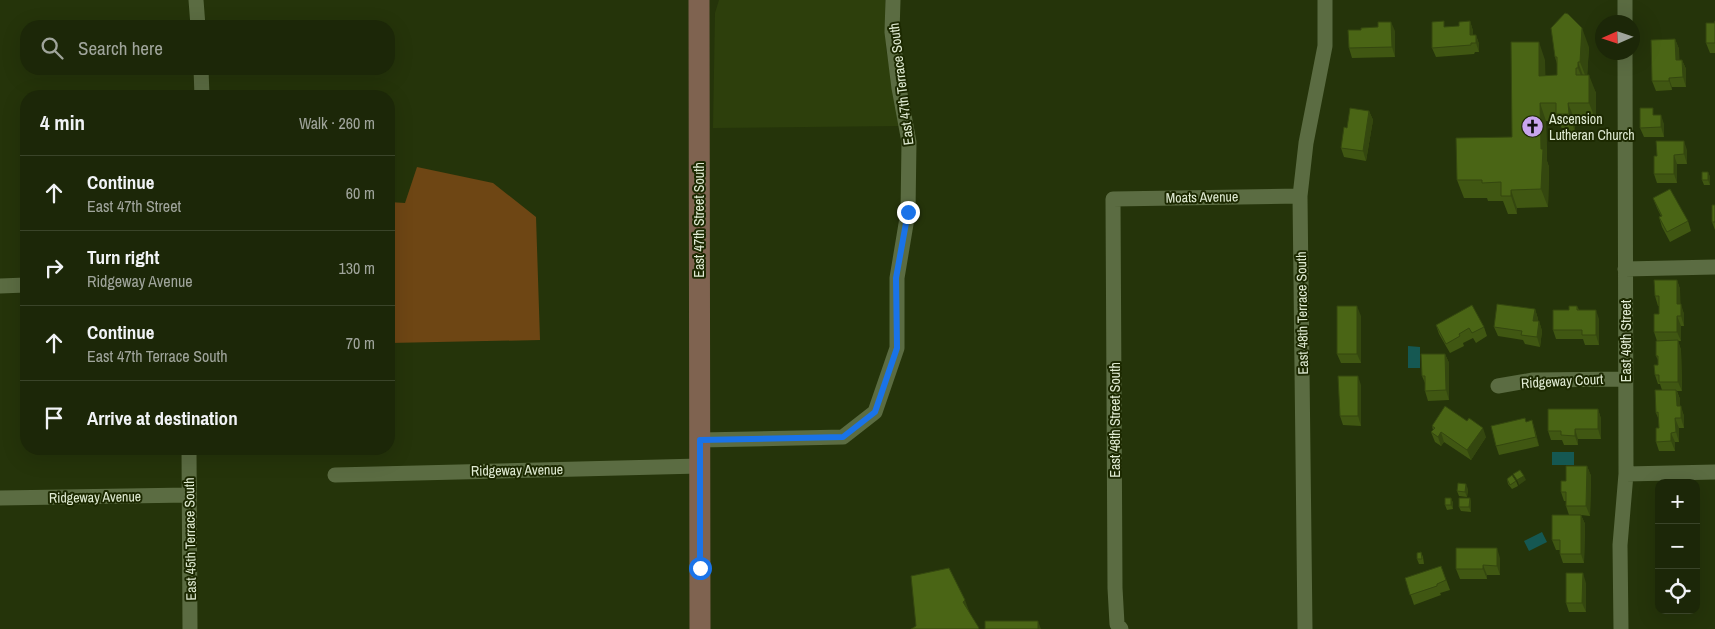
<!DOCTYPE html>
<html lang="en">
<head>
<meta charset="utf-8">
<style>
  :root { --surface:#1c2708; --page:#252f12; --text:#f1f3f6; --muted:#a0a59c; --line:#3a4429 }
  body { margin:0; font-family:"Archivo Narrow",sans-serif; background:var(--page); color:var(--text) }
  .controls { position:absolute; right:15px; bottom:15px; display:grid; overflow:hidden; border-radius:10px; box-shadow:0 5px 20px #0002 }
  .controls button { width:45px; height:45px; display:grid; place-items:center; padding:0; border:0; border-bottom:1px solid var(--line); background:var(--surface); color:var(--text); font:25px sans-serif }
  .compass { position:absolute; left:1595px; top:15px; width:45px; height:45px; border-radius:50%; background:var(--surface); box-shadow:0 5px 20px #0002; rotate:267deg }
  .stop { position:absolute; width:15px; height:15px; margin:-11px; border:4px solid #1a73e8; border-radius:50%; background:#fff }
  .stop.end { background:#1a73e8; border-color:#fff; box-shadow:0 1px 5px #0008 }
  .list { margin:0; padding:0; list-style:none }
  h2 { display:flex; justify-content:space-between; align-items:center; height:65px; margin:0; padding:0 20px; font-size:21px }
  h2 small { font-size:16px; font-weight:400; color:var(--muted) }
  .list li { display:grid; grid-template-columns:32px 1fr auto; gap:15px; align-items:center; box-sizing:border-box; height:75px; padding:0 20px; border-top:1px solid var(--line) }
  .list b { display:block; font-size:19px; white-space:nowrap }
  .list p { margin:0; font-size:16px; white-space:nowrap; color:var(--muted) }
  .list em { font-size:16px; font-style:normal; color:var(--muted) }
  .icon { flex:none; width:28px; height:28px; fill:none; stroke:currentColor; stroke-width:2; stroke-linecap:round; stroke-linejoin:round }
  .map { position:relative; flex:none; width:1715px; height:629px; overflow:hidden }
  .search { position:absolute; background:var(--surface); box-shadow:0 5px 20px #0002; left:20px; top:20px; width:375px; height:55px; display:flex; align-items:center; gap:12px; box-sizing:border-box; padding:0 18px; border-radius:20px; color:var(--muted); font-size:19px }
  .panel { position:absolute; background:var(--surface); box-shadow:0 5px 20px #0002; left:20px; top:90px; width:375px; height:365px; border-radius:20px }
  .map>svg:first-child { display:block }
  .built { fill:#2d3f0c }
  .green { fill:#6e4614 }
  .water { fill:#155852 }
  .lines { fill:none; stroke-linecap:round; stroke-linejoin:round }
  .minor { stroke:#5b6c42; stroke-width:15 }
  .secondary { stroke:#7f6350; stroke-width:21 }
  .wall { fill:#405712 }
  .shaded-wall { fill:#34470f }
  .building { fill:#4a6515; stroke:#34470f }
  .route { stroke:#1a73e8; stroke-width:6 }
  .labels { text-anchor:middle; stroke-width:4; stroke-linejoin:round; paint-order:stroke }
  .street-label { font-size:14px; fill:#e0ebd3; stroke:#1c2900 }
  .poi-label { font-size:14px; fill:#e0ebd3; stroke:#1c2900; text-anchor:start }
</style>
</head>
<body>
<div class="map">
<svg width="1715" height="629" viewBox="0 0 1715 629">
  <rect width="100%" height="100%" fill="#25340a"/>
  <path class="built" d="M719,0H885L886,49L900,126L713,128L715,13Z"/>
  <path class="green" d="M417,167L493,183L536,217L540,340L389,343V202L405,203Z"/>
  <path class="water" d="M1408,346L1420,347V368H1408Z
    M1552,452H1574V465H1552Z
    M1542,532L1547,542L1529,551L1524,541Z"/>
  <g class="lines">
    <path class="minor" d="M196,0L198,26
      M1625,0V22
      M201,69L202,96
      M1625,269L1715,267
      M0,286L26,285
      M1498,386L1533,380L1626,379
      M700,440L843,437L875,412L897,348V278L908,212L909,142L899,88L892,32L893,0
      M189,449L190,629
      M1626,474L1715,472
      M335,475L700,466
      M0,498L189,495
      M1121,629L1117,624L1115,588L1113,199L1300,196
      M1305,629L1300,196L1306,143L1325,46V0
      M1621,629L1620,545L1626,474L1625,52"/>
    <path class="secondary" d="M699,0L700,629"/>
  </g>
  <path class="wall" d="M1470,21L1473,31V35H1476L1479,44V52H1475L1474,54L1436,57L1432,48L1446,27L1459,26Z
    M1715,21V53H1710L1706,43Z
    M1361,30L1395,31V57L1352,58L1349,48Z
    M1675,39L1679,49V60H1682L1686,69V87H1672V90L1656,91L1652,81Z
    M1589,47L1587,75L1596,93V121H1575V132H1563L1559,121H1546L1547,161L1549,167L1548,207L1517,208V214H1508L1503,201H1488L1487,198H1464L1457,180L1512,137L1545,60V75H1557V64L1555,57Z
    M1369,111L1373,120L1366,161L1344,157L1341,148L1347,128Z
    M1655,115L1664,124V137H1644L1640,128Z
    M1687,150V164H1677V183H1657L1654,174L1657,156Z
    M1708,172L1710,177V185H1704L1702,180Z
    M1653,198L1688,221L1691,231L1670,242L1662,227L1659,217L1661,216L1657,208Z
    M1715,205V230L1712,222Z
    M1677,280L1680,289V304L1684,314V326H1681V341H1678L1681,350L1682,391H1677L1680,399V406L1684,416V428H1679V442H1675V451H1659L1656,442L1659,428V420L1656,413L1662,390L1660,384H1658L1655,375L1658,365V360L1656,356L1657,341L1654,332L1659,314V306H1658L1655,296Z
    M1577,306L1579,310L1599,319V345H1585L1583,339H1556L1553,330L1569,310Z
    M1535,309L1538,319V321H1539L1542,331L1540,347L1525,344L1523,340L1498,336L1494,327Z
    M1361,316V363H1341L1337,354Z
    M1436,325L1484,327L1487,336L1476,343L1473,338L1463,343L1464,346L1450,353L1439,334Z
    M1445,354L1449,363V400L1428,401L1425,391V383L1422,376Z
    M1361,385V426L1343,425L1340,416Z
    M1598,409L1601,419V439H1578V445H1564L1562,440H1551L1548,431Z
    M1432,426L1486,437L1471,460L1444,442L1441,446L1435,442L1431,432L1433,430Z
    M1535,430L1539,446L1499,455L1496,446Z
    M1587,466L1591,476L1590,516L1581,515L1585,524L1584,563H1563L1560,554V550H1556L1552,540L1569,515L1566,506V501H1564L1561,492L1566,481Z
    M1507,479L1516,481L1518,486L1512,489L1508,484Z
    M1468,489L1467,497L1459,496L1457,491Z
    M1451,498L1453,503V509L1447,510L1445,505Z
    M1470,498L1471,503V512L1461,511L1459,507Z
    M1421,552L1423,557L1424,564H1419L1417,559Z
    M1500,558V575H1487V579H1460L1456,569Z
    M1441,566L1450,590L1440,593L1441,595L1414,605L1405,578Z
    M1586,583V612H1569L1566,603Z"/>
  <path class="shaded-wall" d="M1470,21L1473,31V44L1470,35Z
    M1391,22L1395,31V57L1392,47Z
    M1582,28L1589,47L1587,80L1580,62Z
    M1476,35L1479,44V52L1476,43Z
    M1675,39L1679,49L1680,69L1676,60Z
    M1539,42L1545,60L1546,94L1539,76Z
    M1682,60L1686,69V87L1683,77Z
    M1578,62L1585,81V86L1578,68Z
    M1589,75L1596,93V121L1589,103Z
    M1669,78L1672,87V90L1669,81Z
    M1540,103L1546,121L1547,161L1549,167L1548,207L1541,189Z
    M1568,103L1575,121V132L1569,114Z
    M1369,111L1373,120L1366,161L1363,151Z
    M1661,115L1664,124V137L1661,127Z
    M1684,141L1687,150V164L1684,154Z
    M1674,155L1677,164V183L1674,174Z
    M1708,172L1710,177V185L1708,180Z
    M1511,190L1517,208V214L1511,196Z
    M1677,280L1680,289L1681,314L1677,304Z
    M1681,304L1684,314V326L1681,316Z
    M1357,306L1361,316V363L1357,354Z
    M1535,309L1538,319L1537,330L1533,321Z
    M1596,310L1599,319V345L1596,335Z
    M1677,316L1681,326V341L1677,332Z
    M1539,321L1542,331L1540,347L1537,337Z
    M1678,340L1681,350L1682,391L1678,382Z
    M1445,354L1449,363V400L1446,390Z
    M1358,376L1361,385V426L1358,416Z
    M1676,390L1680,399V416L1677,406Z
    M1681,406L1684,416V428L1681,418Z
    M1598,409L1601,419V439L1598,429Z
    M1675,418L1679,428V442L1676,432Z
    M1532,420L1535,430L1539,446L1536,437Z
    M1483,428L1486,437L1471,460L1467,450Z
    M1575,429L1578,439V445L1575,436Z
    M1441,432L1444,442L1441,446L1438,437Z
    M1671,433L1675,442V451L1671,441Z
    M1587,466L1591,476L1590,516L1586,506Z
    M1524,476L1526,480L1519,485L1517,480Z
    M1466,484L1468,489L1467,497L1465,492Z
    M1451,498L1453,503V509L1451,505Z
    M1470,498L1471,503V512L1469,507Z
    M1581,515L1585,524L1584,563L1581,554Z
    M1497,548L1500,558V575L1497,566Z
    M1483,565L1487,575V579L1483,569Z
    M1583,573L1586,583V612L1582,603Z
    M965,600L972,619L963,602Z
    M1038,621L1041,629H1038Z"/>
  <path class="building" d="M1565,13L1568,14L1582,28L1580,62H1578V68H1576V75H1589V103H1568L1569,114H1556V103H1540L1541,149H1543L1541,189L1511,190V196H1501V182L1482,183V180H1457L1456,138L1512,137L1511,42H1539V76L1557,75V57H1555L1551,28Z
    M1444,21V27L1459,26V22L1470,21V35H1476V43H1471V45L1432,48V22Z
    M1715,21V43H1706V23H1715Z
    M1378,22H1391L1392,47L1349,48L1348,30H1361V28L1378,27Z
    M1675,39L1676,60H1682L1683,77L1669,78V81H1652L1651,40Z
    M1350,108L1369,111L1363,151L1341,148L1344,127L1347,128Z
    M1640,108H1653V115H1661V127L1640,128Z
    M1656,141H1684V154L1674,155V174H1654V156H1657Z
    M1702,172H1708V180H1702Z
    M1670,189L1688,221L1667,232L1659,217L1662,216L1653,198Z
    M1712,205H1715V222H1712Z
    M1654,280H1677V304H1681V316H1677V332H1654V314H1659V296H1655Z
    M1497,304L1535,309L1533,321H1539L1537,337L1521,335L1522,331L1494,327Z
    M1472,305L1484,327L1472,333L1469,328L1459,334L1460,336L1446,344L1436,325Z
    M1337,306H1357V354H1337Z
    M1569,306H1577V310H1596V335H1582V330H1553V310H1569Z
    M1678,340V382H1659V375H1655L1654,365H1658V356H1656V341Z
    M1421,354H1445L1446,390L1425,391V376H1422Z
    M1338,376H1358V416H1340Z
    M1655,390H1676L1677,406H1681V418H1675L1676,432L1671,433V441L1656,442V428H1659L1658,412L1656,413Z
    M1445,406L1467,421L1469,418L1483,428L1467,450L1441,432L1438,437L1431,432L1435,428L1432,426Z
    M1548,409H1598V429H1575V436L1561,435V431H1548Z
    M1525,418L1526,422L1532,420L1536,437L1496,446L1491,426Z
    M1566,466H1587L1586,506H1566V492H1561V481H1566Z
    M1520,470L1524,476L1517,480L1513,474Z
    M1512,475L1516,481L1510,485L1507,479Z
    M1458,483L1466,484L1465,492L1457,491Z
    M1445,498H1451V505H1445Z
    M1459,498H1470L1469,507H1459Z
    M1552,515H1581V554H1560V540H1552Z
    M1456,548H1497V566L1483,565V569H1456Z
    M1421,552L1422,559H1417V553Z
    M1441,566L1446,580L1437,584V586L1410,595L1405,578Z
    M949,568L965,600L963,602L979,628L978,629H911L916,626L911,576Z
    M1566,573H1583L1582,603H1566Z
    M985,621H1038V629H985Z"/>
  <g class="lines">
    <path class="route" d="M700,568V440L843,437L875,412L897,348L896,278L908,212"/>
  </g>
  <defs>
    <symbol id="church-disc" viewBox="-11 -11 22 22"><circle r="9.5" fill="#c9a5ee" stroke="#1c2900"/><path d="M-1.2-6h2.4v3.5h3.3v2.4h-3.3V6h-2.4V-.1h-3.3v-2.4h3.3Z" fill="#111"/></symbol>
  </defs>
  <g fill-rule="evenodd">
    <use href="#church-disc" x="1520" y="114" width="25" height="25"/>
  </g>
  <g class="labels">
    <g class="street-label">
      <text transform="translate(901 84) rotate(-97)" y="5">East 47th Terrace South</text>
      <text transform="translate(1202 197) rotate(-1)" y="5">Moats Avenue</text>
      <text transform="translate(699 220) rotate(-90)" y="5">East 47th Street South</text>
      <text transform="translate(1302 313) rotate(-91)" y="5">East 48th Terrace South</text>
      <text transform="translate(1626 341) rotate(-90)" y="5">East 49th Street</text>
      <text transform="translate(1562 381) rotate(-3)" y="5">Ridgeway Court</text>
      <text transform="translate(1115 420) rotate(-90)" y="5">East 48th Street South</text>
      <text transform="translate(517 470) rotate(-1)" y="5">Ridgeway Avenue</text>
      <text transform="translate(95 497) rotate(-1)" y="5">Ridgeway Avenue</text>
      <text transform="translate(190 539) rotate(-91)" y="5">East 45th Terrace South</text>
    </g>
    <g class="poi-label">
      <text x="1549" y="124">Ascension<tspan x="1549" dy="16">Lutheran Church</tspan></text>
    </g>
  </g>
</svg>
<div class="controls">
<button>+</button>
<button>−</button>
<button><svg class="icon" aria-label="locate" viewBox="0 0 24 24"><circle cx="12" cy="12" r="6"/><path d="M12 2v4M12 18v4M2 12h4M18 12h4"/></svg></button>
</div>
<svg class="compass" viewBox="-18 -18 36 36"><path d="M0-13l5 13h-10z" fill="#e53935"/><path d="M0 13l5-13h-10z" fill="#a0a59c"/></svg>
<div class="stop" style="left:700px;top:568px"></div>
<div class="stop end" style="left:908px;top:212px"></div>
<div class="search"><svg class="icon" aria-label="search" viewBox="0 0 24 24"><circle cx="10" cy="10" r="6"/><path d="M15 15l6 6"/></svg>Search here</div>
<section class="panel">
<h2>4 min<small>Walk · 260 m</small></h2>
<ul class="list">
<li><svg class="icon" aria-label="ahead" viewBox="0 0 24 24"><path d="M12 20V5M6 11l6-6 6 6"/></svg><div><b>Continue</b><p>East 47th Street</p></div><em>60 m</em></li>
<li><svg class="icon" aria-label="right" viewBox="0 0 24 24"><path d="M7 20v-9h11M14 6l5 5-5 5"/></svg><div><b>Turn right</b><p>Ridgeway Avenue</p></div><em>130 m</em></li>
<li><svg class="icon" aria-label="ahead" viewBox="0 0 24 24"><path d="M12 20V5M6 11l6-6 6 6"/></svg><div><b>Continue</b><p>East 47th Terrace South</p></div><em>70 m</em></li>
<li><svg class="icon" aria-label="arrive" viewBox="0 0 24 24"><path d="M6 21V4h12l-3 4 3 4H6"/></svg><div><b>Arrive at destination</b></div></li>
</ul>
</section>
</div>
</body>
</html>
